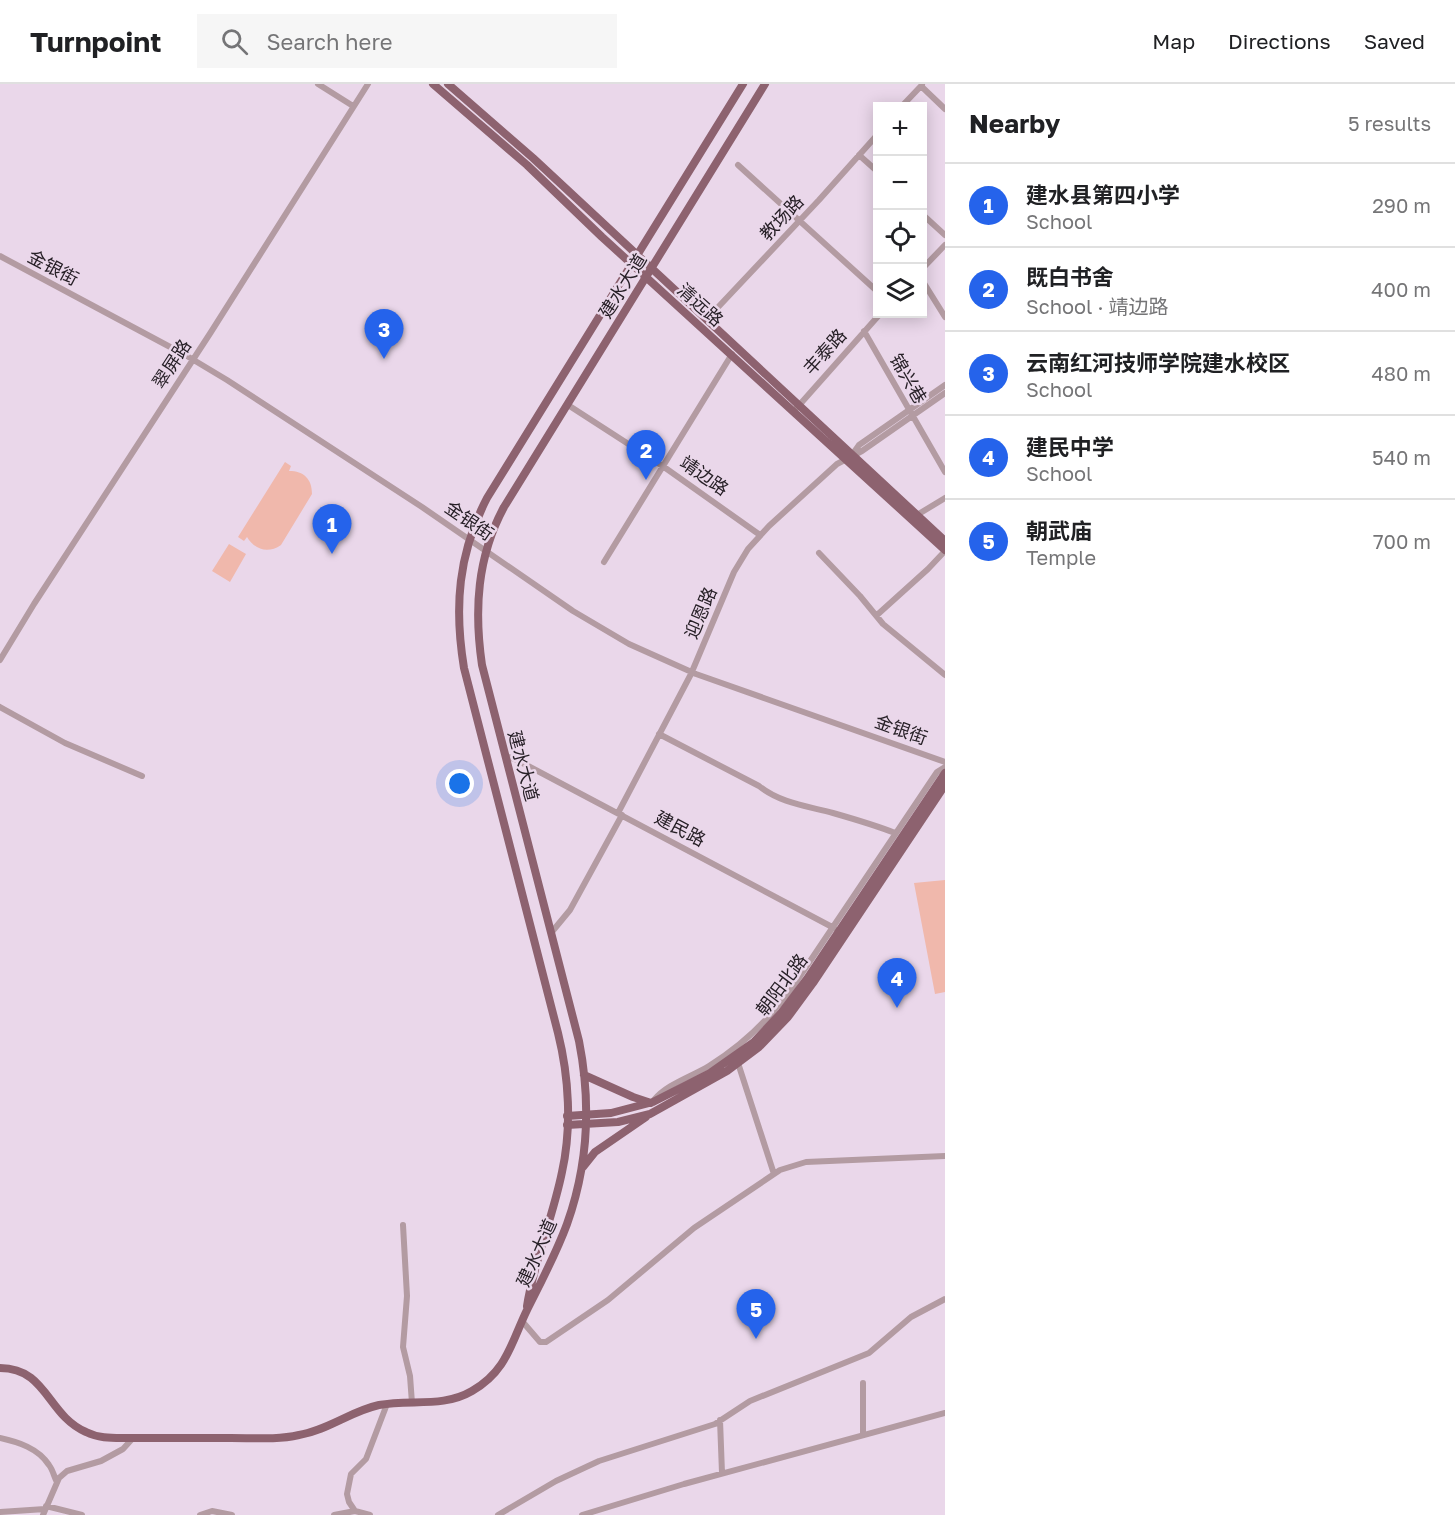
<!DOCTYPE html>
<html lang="en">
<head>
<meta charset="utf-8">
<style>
  :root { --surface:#fff; --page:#f6f6f6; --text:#202124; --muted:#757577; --line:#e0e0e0; --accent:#2563eb }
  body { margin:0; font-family:"Golos Text","Noto Sans SC",sans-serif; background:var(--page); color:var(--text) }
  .controls { position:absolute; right:18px; top:18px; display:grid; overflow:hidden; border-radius:0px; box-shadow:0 3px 15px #0003 }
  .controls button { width:54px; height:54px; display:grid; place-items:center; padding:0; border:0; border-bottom:2px solid var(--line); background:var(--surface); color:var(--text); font:30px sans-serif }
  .you { position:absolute; left:460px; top:700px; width:21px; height:21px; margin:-15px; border:4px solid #fff; border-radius:50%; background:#1a73e8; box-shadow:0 0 0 9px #1a73e833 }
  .badge { display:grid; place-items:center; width:39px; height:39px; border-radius:50%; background:var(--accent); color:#fff; font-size:20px; font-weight:700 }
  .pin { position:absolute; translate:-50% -50px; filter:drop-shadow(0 2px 3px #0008) }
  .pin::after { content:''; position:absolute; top:32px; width:21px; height:18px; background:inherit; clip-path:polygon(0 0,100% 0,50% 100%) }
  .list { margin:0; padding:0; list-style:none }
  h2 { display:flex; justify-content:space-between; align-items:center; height:78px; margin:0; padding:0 24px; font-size:26px }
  h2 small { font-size:20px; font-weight:400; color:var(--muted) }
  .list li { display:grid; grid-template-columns:39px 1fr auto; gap:18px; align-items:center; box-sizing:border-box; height:84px; padding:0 24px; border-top:2px solid var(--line) }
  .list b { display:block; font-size:22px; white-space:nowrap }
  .list p { margin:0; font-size:20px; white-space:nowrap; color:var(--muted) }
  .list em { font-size:20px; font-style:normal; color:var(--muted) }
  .icon { flex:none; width:33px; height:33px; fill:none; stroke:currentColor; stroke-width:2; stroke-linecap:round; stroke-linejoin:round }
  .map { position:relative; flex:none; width:945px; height:1431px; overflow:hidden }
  header { display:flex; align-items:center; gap:36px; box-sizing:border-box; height:84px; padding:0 30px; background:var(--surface); border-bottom:2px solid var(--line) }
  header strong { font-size:28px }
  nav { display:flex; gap:33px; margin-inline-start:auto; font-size:21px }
  .search { width:420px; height:54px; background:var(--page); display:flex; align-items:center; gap:15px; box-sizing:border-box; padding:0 21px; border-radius:0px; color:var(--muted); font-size:22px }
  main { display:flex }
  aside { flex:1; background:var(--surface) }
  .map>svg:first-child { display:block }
  .green { fill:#f0b8ac }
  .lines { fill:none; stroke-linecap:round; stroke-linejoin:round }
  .minor { stroke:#b39ba2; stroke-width:6 }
  .major { stroke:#8d626f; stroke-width:8 }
  .labels { text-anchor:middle; stroke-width:5; stroke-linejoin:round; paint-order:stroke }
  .street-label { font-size:18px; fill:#272027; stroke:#ead7ea }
</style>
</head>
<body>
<header>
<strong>Turnpoint</strong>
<div class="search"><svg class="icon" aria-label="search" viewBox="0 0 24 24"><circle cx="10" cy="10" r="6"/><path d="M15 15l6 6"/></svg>Search here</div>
<nav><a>Map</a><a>Directions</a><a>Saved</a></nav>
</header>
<main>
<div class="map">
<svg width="945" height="1431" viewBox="0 0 945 1431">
  <rect width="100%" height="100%" fill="#ead7ea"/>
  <path class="green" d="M285,378L291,382L289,387C304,387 312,395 312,410L281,461C268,470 255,466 247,453L244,457L238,453Z
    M229,460L246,470L230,498L212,487Z
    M945,796V908L935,910L914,799Z"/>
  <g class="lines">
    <path class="minor" d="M318,0L353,22
      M921,2L945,25
      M902,22L922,1
      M859,71L878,88
      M738,81L878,208
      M922,130L945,151
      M0,172L187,272L227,296L422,423L573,527L629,560L696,590L945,678
      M922,185L945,161
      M922,196L945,233
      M706,236L819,116L878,50
      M864,247L945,388
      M568,321L664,383L760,451
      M794,327L880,230
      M852,371L859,361L945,301
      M917,431L945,414
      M819,469L860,512L883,540L945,591
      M604,478L732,270
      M877,531L928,485L945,467
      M0,576L34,520L211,248L368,0
      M0,623L65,659L142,692
      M659,650L759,702C780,719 807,722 833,729C854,735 875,741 895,749
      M505,672L517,676L834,844
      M618,729L691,590L734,488L748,465L769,442L837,380L862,367L945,309
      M551,849L570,826L622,731
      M738,979L774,1090
      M654,1016C667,1000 691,993 709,982C743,961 769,936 792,904L937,688L945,683
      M403,1141L407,1212L403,1263L410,1292L412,1319
      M522,1237L540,1258H546L608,1216L694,1144L780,1086L806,1078L945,1072
      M863,1299V1351
      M720,1336L722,1389
      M0,1354C18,1358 38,1364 49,1381C53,1386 54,1393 57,1398
      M46,1422L82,1431
      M355,1427L349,1418L347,1410L351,1390L366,1375L387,1320
      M0,1428L45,1425
      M43,1431L59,1394L67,1387L101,1377L123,1365L133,1354
      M200,1431L212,1427L232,1431
      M334,1431L355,1427L370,1431
      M498,1431L556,1397L599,1377L715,1340L750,1317L869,1269L911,1233L945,1215
      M582,1431L684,1400L945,1329"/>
    <path class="major" d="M433,0L527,81L602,153L945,466
      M448,0L533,74L945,457
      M584,991L633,1013L651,1019
      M567,1032L611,1029L653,1018L710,989L754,958L782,928L807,895L945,689
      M567,1041L618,1038L650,1030L727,987L759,963L788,933L813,899L945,701
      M583,1083L595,1068L646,1033
      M527,1222C534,1177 553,1133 562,1088C572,1043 569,993 558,949L464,584C454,523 458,470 487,414L743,0
      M0,1284C47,1284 47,1331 86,1348C98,1354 110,1354 122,1354C159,1354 195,1354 231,1354C254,1354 277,1356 299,1351C328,1346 351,1327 379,1321C411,1315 443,1324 472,1307C507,1287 511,1259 527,1226C541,1198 556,1170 567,1140C588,1081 591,1018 579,957L482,581C474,526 477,473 504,423L765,0"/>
  </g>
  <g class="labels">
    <g class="street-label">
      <text transform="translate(782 134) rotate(-47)" y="6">教场路</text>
      <text transform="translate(53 184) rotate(28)" y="6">金银街</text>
      <text transform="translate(623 202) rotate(-58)" y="6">建水大道</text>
      <text transform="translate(700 221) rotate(42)" y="6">清远路</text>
      <text transform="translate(825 268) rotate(-48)" y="6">丰泰路</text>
      <text transform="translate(172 280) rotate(-57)" y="6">翠屏路</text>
      <text transform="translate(908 295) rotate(60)" y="6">锦兴巷</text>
      <text transform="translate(704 392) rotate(35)" y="6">靖边路</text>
      <text transform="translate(469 437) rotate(35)" y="6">金银街</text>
      <text transform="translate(701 529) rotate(-67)" y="6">迎恩路</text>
      <text transform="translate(901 646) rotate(20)" y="6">金银街</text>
      <text transform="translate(523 682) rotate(75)" y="6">建水大道</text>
      <text transform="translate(680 745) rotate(28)" y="6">建民路</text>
      <text transform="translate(782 901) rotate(-53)" y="6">朝阳北路</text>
      <text transform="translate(537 1169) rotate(-66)" y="6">建水大道</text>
    </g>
  </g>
</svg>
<div class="controls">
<button>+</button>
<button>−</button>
<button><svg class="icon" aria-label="locate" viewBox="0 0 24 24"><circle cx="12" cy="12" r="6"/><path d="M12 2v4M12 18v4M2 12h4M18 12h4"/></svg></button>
<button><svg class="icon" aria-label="layers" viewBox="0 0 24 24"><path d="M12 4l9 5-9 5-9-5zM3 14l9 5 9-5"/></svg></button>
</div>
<div class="you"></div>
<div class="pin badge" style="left:332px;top:470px">1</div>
<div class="pin badge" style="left:646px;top:396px">2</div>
<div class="pin badge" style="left:384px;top:275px">3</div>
<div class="pin badge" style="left:897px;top:924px">4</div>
<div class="pin badge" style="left:756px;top:1255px">5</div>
</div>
<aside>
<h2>Nearby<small>5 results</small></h2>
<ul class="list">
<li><span class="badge">1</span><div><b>建水县第四小学</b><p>School</p></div><em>290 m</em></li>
<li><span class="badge">2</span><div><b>既白书舍</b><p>School · 靖边路</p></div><em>400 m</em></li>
<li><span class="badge">3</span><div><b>云南红河技师学院建水校区</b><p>School</p></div><em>480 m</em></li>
<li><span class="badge">4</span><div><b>建民中学</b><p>School</p></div><em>540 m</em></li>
<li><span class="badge">5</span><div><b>朝武庙</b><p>Temple</p></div><em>700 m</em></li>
</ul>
</aside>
</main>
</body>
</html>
